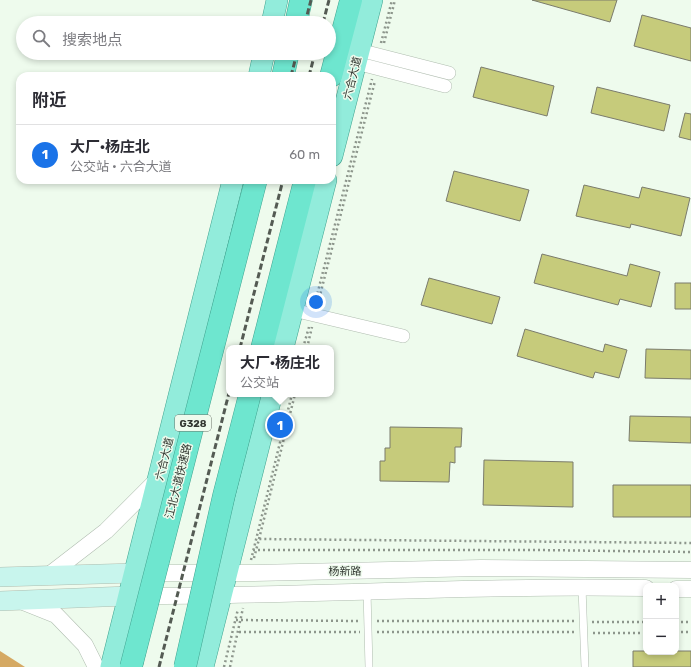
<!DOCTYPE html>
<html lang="zh">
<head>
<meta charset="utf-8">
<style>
  :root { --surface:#fff; --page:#f7f7f7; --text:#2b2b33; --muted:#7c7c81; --line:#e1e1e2; --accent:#1a73e8 }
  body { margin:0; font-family:Rubik,"Noto Sans SC",sans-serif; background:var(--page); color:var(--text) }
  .controls { position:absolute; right:12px; bottom:12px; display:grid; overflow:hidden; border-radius:8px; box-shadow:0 2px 6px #0003 }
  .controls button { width:36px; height:36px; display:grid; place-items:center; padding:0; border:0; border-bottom:1px solid var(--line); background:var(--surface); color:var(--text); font:20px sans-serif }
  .you { position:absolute; left:316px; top:302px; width:14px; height:14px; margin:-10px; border:3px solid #fff; border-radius:50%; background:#1a73e8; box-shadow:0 0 0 6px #1a73e833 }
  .badge { display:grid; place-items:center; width:26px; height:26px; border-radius:50%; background:var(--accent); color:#fff; font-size:13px; font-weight:700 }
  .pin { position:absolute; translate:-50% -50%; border:2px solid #fff; box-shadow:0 1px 4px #0006 }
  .popup { position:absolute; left:226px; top:345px; width:108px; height:52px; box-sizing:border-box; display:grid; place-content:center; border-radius:8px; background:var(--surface); filter:drop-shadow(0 1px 3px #0005); font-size:13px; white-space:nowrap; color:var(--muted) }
  .popup b { font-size:15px; color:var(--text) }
  .popup::after { content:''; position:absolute; left:50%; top:100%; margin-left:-8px; border:8px solid transparent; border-top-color:var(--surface) }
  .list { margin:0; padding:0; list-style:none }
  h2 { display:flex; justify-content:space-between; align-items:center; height:52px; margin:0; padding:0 16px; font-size:17px }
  h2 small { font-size:13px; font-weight:400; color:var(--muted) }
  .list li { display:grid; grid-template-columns:26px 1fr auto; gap:12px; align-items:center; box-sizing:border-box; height:60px; padding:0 16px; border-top:1px solid var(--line) }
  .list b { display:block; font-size:15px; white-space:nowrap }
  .list p { margin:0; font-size:13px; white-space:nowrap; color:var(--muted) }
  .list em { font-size:13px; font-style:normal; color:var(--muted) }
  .icon { flex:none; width:22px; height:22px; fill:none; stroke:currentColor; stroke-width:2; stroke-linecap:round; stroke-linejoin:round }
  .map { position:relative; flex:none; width:691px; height:667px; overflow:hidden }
  .search { position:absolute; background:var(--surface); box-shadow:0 2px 6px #0003; left:16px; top:16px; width:320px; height:44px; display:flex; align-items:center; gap:10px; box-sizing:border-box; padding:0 14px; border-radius:22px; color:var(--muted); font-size:15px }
  .panel { position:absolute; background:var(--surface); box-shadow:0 2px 6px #0003; left:16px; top:72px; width:320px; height:112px; border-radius:12px }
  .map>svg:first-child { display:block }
  .forest { fill:#d5a963 }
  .building { fill:#c6cb7b; stroke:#7a7b6c }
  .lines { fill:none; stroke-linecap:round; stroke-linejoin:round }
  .service-casing { stroke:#b0bdb0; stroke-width:8 }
  .minor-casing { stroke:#b0bdb0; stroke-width:14 }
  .tertiary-casing { stroke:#b0bdb0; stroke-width:17 }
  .secondary-casing { stroke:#b0bdb0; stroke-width:20 }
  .primary-casing { stroke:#41a490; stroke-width:22 }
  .trunk-casing { stroke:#41a490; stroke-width:23 }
  .path { stroke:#8d968c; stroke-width:2.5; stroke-dasharray:2 3; stroke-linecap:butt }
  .service { stroke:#fff; stroke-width:7 }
  .minor { stroke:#fff; stroke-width:13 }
  .tertiary { stroke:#fff; stroke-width:16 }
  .secondary { stroke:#c8f5ed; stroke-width:19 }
  .primary { stroke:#92ecdb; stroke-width:21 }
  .trunk { stroke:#6ee6cf; stroke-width:22 }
  .rail { stroke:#545b53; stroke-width:3; stroke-dasharray:6 3; stroke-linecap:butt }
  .trunk-bridge-casing { stroke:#41a490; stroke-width:23; stroke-linecap:butt }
  .trunk-bridge { stroke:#6ee6cf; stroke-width:22 }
  .labels { text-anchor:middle; stroke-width:3; stroke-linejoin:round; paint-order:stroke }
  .shield { fill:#eefbed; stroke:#6a7269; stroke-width:1 }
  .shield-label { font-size:10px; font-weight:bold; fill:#323731 }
  .street-label { font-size:11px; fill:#323731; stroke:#eefbed }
</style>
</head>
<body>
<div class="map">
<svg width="691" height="667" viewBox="0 0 691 667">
  <rect width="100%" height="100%" fill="#eefbed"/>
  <path class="forest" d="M0,651L25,667H0Z"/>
  <path class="building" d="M532,0H617L610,22Z
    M642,15L691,28V61L634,46Z
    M481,67L554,86L547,116L473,97Z
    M597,87L670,105L664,131L591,113Z
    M685,113L691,114V140L679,137Z
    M454,171L529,190L520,221L446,201Z
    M584,185L639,198L642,187L690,198L681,236L631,224L630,228L576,216Z
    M542,254L627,276L630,264L660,272L651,307L620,299L618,305L534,283Z
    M429,278L500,297L492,324L421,305Z
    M675,283H691V309H675Z
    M525,329L603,352L605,344L627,350L619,378L595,372L593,378L517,356Z
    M646,349L691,350V379L645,378Z
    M630,416L691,417V443L629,441Z
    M390,427L462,428L461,447H455V463L450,462L449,482L380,481V461H385V448H390Z
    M484,460L573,462V507L483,505Z
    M613,485H691V517H613Z
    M633,651H691V667H633Z"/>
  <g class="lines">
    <defs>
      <path id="service" d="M582,587L585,667
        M367,591L369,667"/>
      <path id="minor" d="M359,50L449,73
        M356,63L445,86
        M293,310L403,336"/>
      <path id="tertiary" d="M145,573H251L481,568L691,570
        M49,575L106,531L159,478
        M676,589H691
        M140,596C309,596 477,585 646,588
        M21,601L56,615L85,645L96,667"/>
      <path id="secondary" d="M0,577L134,573
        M0,601L128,596"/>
      <path id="primary" d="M272,23L277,0
        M259,76L264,53
        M332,156L372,0
        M283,348L326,180
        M111,667L233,180
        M203,667L272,394"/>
      <path id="trunk" d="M296,23L301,0
        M283,76L288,53
        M331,76L351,0
        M262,348L305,180"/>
    </defs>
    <use href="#service" class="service-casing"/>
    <use href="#minor" class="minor-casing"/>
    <use href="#tertiary" class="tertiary-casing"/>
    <use href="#secondary" class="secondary-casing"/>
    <use href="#primary" class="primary-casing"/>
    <use href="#trunk" class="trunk-casing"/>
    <path class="path" d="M381,43L392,0
      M384,43L395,0
      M315,303L372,79
      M318,303L375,81
      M303,348L309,327
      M307,348L312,327
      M259,539L295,394
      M253,550H536L691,552
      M254,558L259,539L691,543
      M251,560L292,394
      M236,620L360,621
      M377,621H574
      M592,622H646
      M676,622H691
      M239,632H360
      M377,632H574
      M676,632H691
      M593,633H646
      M224,667L238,609
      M230,667L243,608"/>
    <use href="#service" class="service"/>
    <use href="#minor" class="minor"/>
    <use href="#tertiary" class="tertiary"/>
    <use href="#secondary" class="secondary"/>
    <use href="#primary" class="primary"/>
    <use href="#trunk" class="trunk"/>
    <path class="rail" d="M305,23L311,0
      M323,23L329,0
      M291,76L297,53
      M309,76L315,53
      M240,348L283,180
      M141,667L190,465L264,180
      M159,667L229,393"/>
    <defs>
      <path id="trunk-bridge" d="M131,667L256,180
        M185,667L224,495L250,394"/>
    </defs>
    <use href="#trunk-bridge" class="trunk-bridge-casing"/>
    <use href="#trunk-bridge" class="trunk-bridge"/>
  </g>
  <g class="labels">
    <rect class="shield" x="175" y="415" width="36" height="16" rx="3"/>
    <g class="shield-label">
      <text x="193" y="427">G328</text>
    </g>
    <g class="street-label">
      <text transform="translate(352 78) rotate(-76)" y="4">六合大道</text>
      <text transform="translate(164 459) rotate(-76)" y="4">六合大道</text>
      <text transform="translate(178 481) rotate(-76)" y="4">江北大道快速路</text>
      <text transform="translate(345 571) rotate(-1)" y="4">杨新路</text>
    </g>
  </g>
</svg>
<div class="controls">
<button>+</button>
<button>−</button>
</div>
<div class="you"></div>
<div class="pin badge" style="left:280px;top:425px">1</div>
<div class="popup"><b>大厂·杨庄北</b>公交站</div>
<div class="search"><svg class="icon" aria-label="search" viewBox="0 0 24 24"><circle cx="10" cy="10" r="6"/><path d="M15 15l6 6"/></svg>搜索地点</div>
<section class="panel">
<h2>附近<small></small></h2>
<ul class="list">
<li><span class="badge">1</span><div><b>大厂·杨庄北</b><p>公交站 · 六合大道</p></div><em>60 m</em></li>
</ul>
</section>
</div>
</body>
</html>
